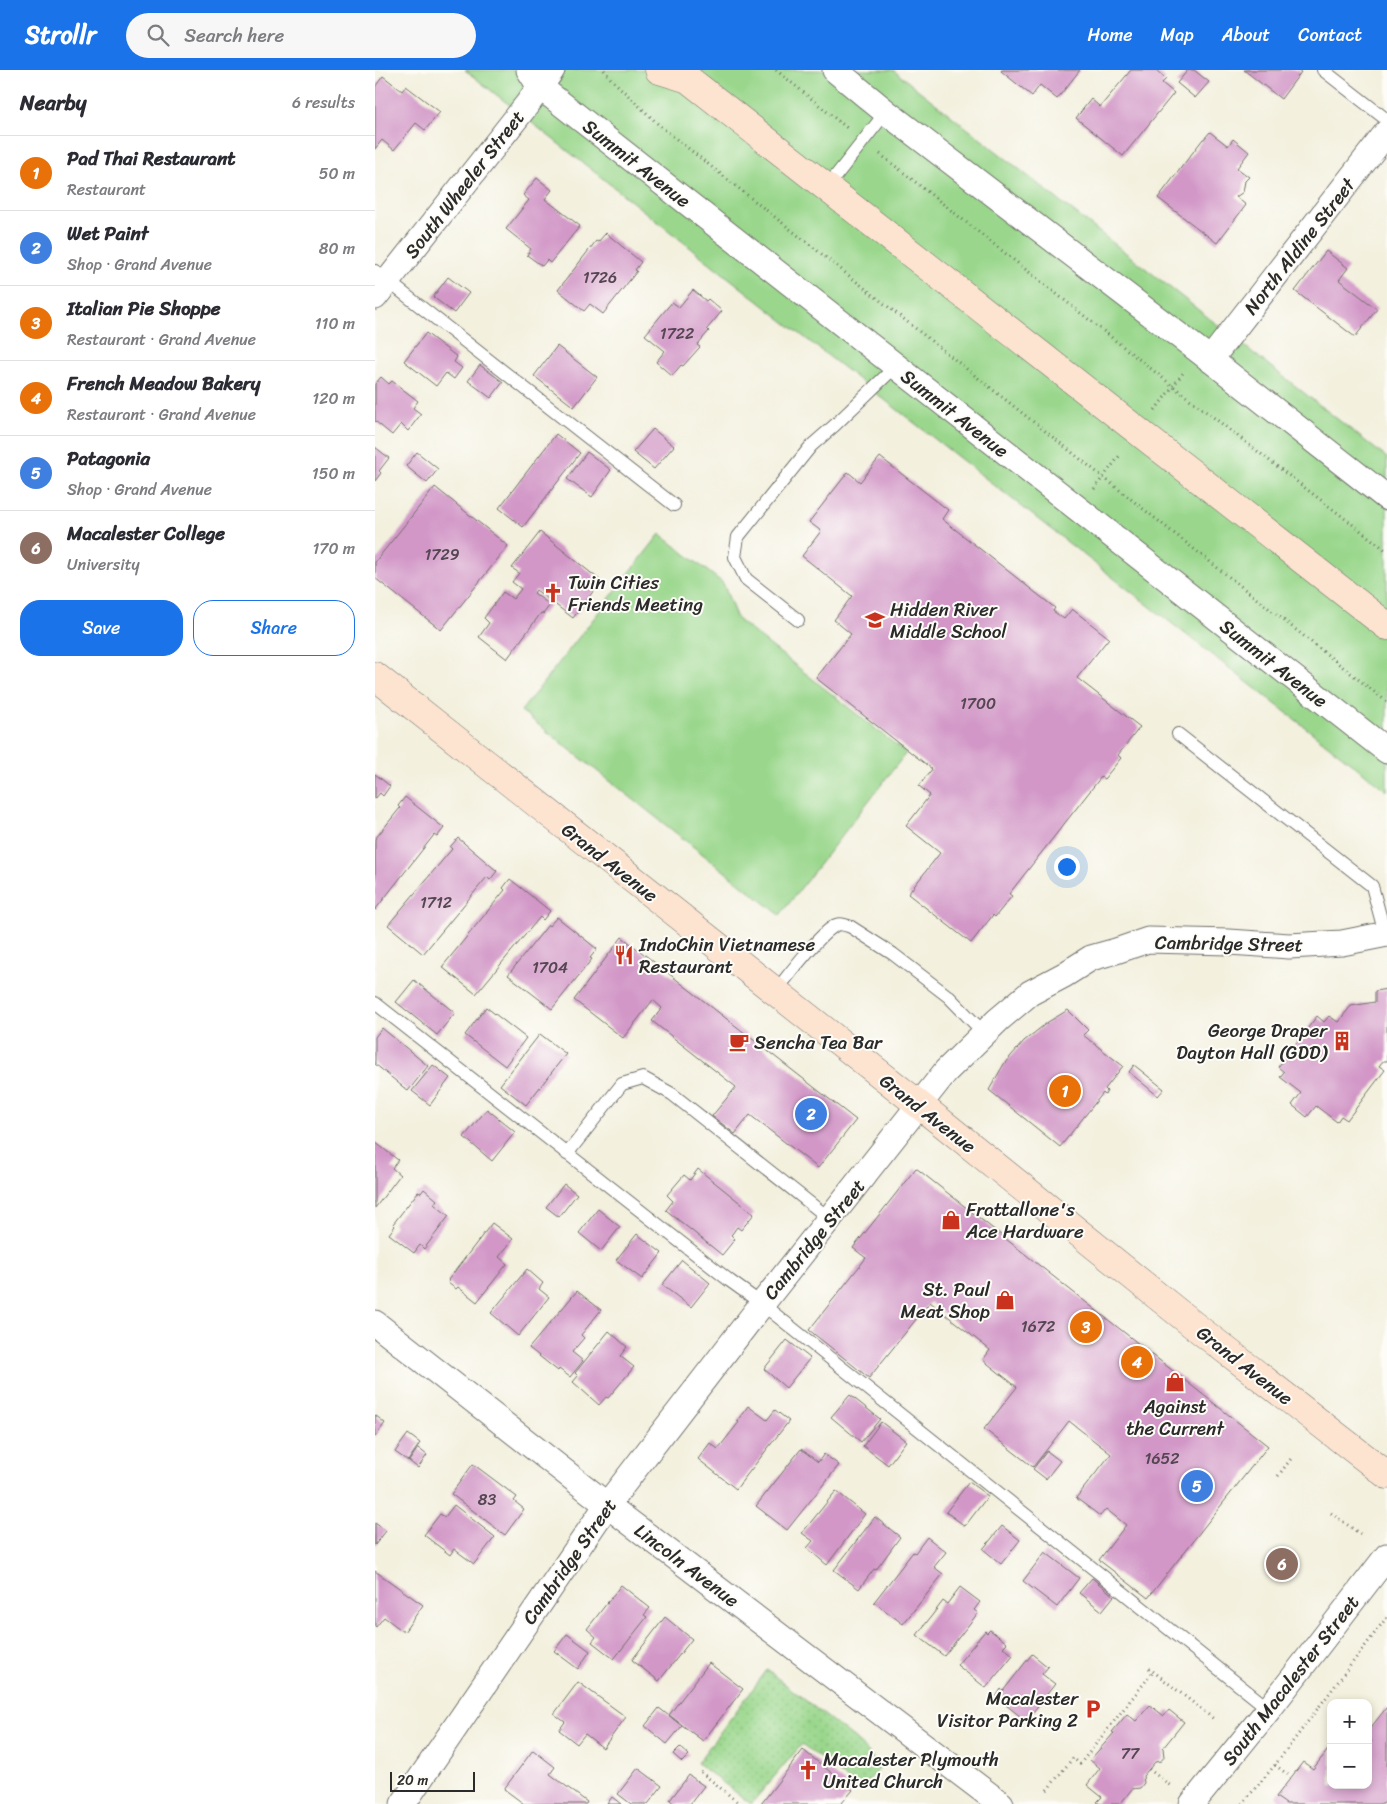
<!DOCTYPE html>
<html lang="en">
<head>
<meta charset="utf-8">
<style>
  :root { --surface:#fff; --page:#f7f7f7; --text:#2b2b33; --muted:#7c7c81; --line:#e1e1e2; --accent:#1a73e8 }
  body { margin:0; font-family:Sriracha,sans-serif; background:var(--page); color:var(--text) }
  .controls { position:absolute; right:15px; bottom:15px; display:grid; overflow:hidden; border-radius:10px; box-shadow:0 2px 8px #0003 }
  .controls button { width:45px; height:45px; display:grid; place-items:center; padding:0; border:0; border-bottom:1px solid var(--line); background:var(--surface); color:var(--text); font:25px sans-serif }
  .scale { position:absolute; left:15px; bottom:12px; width:85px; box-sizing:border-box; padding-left:5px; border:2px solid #2b2b2b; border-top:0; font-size:14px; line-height:18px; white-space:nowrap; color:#2b2b2b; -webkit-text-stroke:4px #fdfcf7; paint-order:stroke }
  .you { position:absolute; left:691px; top:796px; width:18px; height:18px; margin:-12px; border:4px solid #fff; border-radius:50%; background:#1a73e8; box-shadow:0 0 0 8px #1a73e833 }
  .badge { display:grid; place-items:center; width:32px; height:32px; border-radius:50%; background:var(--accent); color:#fff; font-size:16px; font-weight:700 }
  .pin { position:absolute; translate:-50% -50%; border:2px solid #fff; box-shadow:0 1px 5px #0006 }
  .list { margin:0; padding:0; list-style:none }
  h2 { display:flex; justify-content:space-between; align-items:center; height:65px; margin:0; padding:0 20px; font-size:21px }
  h2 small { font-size:16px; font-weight:400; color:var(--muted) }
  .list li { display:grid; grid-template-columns:32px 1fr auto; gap:15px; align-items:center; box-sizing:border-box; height:75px; padding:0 20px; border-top:1px solid var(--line) }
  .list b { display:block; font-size:19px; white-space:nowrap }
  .list p { margin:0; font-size:16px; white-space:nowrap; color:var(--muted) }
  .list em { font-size:16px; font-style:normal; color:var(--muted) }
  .actions { display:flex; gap:10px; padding:15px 20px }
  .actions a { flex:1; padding:11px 0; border:1px solid var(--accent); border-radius:20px; text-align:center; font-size:18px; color:var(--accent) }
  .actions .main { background:var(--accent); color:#fff }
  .icon { flex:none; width:28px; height:28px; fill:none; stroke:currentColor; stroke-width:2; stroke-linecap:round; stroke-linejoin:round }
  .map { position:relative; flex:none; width:1012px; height:1734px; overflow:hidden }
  header { display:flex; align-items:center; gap:30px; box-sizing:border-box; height:70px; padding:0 25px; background:var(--accent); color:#fff }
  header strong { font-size:24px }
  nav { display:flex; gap:28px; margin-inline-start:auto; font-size:18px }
  .search { width:350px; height:45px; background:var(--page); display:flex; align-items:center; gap:12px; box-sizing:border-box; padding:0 18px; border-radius:28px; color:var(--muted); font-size:19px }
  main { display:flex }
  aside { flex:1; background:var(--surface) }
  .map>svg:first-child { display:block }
  .grass { fill:url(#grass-dots); stroke:#62815c }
  .park { fill:#9ad78c; stroke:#62815c }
  .building { fill:#d297c7 }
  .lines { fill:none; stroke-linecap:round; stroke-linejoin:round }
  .lane-casing { stroke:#71706a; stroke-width:14 }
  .street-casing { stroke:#71706a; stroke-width:27 }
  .secondary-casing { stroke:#71706a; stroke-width:29 }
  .path { stroke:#71706a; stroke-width:3; stroke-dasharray:1 4; stroke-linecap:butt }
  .lane { stroke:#fff; stroke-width:12 }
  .street { stroke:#fff; stroke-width:25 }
  .secondary { stroke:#fde4d1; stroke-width:28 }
  .labels { text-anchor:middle; stroke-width:4; stroke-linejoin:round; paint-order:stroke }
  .number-label { font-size:16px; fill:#554652 }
  .street-label { font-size:19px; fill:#2b2b2b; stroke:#fdfcf7 }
  .poi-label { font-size:19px; fill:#2b2b2b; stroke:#fdfcf7; text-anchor:start }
</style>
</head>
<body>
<header>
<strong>Strollr</strong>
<div class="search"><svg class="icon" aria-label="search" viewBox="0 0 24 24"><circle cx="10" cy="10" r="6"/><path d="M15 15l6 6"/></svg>Search here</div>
<nav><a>Home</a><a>Map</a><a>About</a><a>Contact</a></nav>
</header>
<main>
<aside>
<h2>Nearby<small>6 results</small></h2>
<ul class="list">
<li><span class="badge" style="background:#e8710a">1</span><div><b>Pad Thai Restaurant</b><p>Restaurant</p></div><em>50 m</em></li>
<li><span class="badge" style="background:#3f7fe0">2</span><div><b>Wet Paint</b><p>Shop · Grand Avenue</p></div><em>80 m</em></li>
<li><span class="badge" style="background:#e8710a">3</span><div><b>Italian Pie Shoppe</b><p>Restaurant · Grand Avenue</p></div><em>110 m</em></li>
<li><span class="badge" style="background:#e8710a">4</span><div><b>French Meadow Bakery</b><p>Restaurant · Grand Avenue</p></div><em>120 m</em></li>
<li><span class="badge" style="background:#3f7fe0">5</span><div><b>Patagonia</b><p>Shop · Grand Avenue</p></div><em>150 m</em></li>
<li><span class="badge" style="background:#8d6e63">6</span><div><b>Macalester College</b><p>University</p></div><em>170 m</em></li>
</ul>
<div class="actions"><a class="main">Save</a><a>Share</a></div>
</aside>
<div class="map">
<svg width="1012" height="1734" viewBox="0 0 1012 1734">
  <defs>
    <pattern id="grass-dots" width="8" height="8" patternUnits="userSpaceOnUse" patternTransform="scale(1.25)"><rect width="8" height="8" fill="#9ad78c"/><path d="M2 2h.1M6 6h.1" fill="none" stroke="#85b979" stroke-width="1.8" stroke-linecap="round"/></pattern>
  </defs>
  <rect width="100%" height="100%" fill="#fdfcf7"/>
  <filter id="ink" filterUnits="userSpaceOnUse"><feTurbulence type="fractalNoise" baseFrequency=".02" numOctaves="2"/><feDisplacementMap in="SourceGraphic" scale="10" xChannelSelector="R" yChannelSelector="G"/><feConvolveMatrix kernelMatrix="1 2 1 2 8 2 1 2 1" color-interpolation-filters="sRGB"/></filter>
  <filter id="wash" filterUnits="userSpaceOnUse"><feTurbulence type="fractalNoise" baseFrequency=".0096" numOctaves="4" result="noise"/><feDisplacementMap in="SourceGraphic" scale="20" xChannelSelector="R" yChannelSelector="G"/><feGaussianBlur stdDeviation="1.12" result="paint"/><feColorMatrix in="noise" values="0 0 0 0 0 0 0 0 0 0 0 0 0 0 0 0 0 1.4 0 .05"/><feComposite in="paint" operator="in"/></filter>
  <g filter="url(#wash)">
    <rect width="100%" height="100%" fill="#f3f0de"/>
    <path class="grass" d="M392,1600L481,1670L497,1687L504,1700L484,1719L427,1674L376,1734L322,1693Z"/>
    <path class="park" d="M90,0H518L1012,388V721L411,253Z
      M285,464L348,513L362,549L531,683L405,845L146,641Z"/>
    <g id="blocks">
      <path class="building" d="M627,0H705L682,29L665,15L657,26L626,1Z
        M756,0H781L791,9L787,13L799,23L748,86L701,48L716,29L725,37Z
        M813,0H819L834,12L820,28L802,13Z
        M869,0H923L926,2L906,29Z
        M8,6L27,21L31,16L65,42L50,60L41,53L19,80L7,70L0,79V17Z
        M835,62L853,76L858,69L874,82L862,98L874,107L870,111L868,122L861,127L871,135L842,173L783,128L828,69H829Z
        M162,108L177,120L170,129L205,156L175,193L172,190L167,196L152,185L156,179L131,159L154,130L148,125Z
        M231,163L266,192L260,200L262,201L228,244L215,234L209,241L183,220L221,171L223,172Z
        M951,181L973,198L964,210L1002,239L980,267L920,221Z
        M73,207L94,223L79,243L58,227Z
        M318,220L331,231L333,229L347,241L332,259L334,261L322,275L325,277L308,296L306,295L297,306L281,292L290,281L270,265L297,232L304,237Z
        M51,263L82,287L79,292L87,298L79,309L71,303L61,316L29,291Z
        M182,276L222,307L199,337L159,306Z
        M105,295L128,312L116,328L93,311Z
        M6,307L14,314L17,311L43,331L38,338L46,344L33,361L26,354L17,365L0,351V314Z
        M278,359L299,376L279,399L258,382Z
        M181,364L205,383L148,457L124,438Z
        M0,377L14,388L4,401L6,403L0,411Z
        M42,382L63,399L52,413L31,396Z
        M212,382L236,400L217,427L192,409Z
        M505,387L573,440L567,449L680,538L678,541L689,549L697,539L734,568L702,608L765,657L743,685L746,688L729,709L726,707L634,824L637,826L620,847L618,845L596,873L533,824L565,783L531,756L555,725L544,716L557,699L441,608L476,564L459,550L477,526L427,486L446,461L434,452L473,402L485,412Z
        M60,417L133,476L66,560L0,508V492Z
        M165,462L226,511L198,548L161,520L159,523L175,535L168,544L166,543L132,589L104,567L114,553L109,548L128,522L138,529L146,519L137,512L144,503L137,498Z
        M0,704L15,716L8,726L5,723L0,729Z
        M30,727L69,758L62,767L59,765L0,840V769L25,738L23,736Z
        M83,768L122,801L115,810L112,807L48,884L13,855L77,779L75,777Z
        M135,809L175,841L168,850L165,847L101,924L67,897L130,820L128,818Z
        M182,847L222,879L215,888L217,889L177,939L133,905L173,855L174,856Z
        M247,867L481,1050L443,1098L375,1045L360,1064L337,1046L361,1017L277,951L287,938L278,930L248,968L199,930Z
        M39,910L80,943L62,965L21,932Z
        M1012,919V991H1008L1004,996L1010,1000L972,1050L966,1046L962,1052L941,1036L932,1047L917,1035L926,1023L905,1007L909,1002L903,997L942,946L949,952L954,946L963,952L976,936L1000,932V921Z
        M111,937L151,968L130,996L90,965Z
        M693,940L713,960L708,965L748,996L730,1019L732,1021L730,1025L728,1023L685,1077L614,1020L629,994L649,971L673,952Z
        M7,958L53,996L33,1021L0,994V967Z
        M165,964L191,984L151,1035L125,1015Z
        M58,995L75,1008L55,1035L37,1021Z
        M759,995L789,1019L783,1026L754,1002Z
        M112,1039L140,1062L117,1091L89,1067Z
        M0,1072L23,1090L17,1098L25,1105L0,1138Z
        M541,1098L893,1376L773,1528L724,1490L751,1455L731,1439L725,1446L701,1428L736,1384L694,1351L658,1397L609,1359L642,1317L608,1290L615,1280L555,1232L494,1308L434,1260L491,1188L478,1178Z
        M323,1099L379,1144L366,1160L362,1157L357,1164L356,1165L360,1169L347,1185L291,1140L298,1131L292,1125L309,1105L315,1110Z
        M189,1114L202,1124L184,1147L171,1137Z
        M49,1119L62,1130L59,1134L74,1146L49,1179L45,1175L39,1183L14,1164L20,1156L18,1154L43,1122L46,1123Z
        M223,1139L245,1157L226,1181L204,1163Z
        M117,1153L138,1169L124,1187L132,1194L102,1232L83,1217L81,1219L73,1213L74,1211L73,1210Z
        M262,1164L287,1183L267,1209L241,1190Z
        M307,1190L335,1213L316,1237L287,1215Z
        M152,1199L168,1213L164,1219L174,1227L143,1266L116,1243Z
        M202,1221L226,1240L206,1265L209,1268L197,1282L208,1291L195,1307L184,1299L183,1301L154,1278Z
        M234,1261L252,1277L245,1286L259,1297L233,1328L231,1327L224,1335L198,1312L203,1306L200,1303Z
        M412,1270L435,1288L411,1318L389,1299Z
        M475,1325L505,1349L486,1372L456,1347Z
        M373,1336L392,1350L400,1340L414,1351L361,1419L323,1389L335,1373L343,1379L364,1352L362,1351Z
        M0,1345L10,1353L0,1367Z
        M506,1352L531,1371L513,1395L488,1376Z
        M33,1364L45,1373L33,1391L20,1382Z
        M43,1378L52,1385L43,1398L34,1391Z
        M426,1379L443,1392L449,1384L464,1395L412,1460L381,1436Z
        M672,1381L685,1391L671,1409L658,1399Z
        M98,1394L142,1427L139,1431L149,1439L130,1465L76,1424Z
        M594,1412L613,1426L590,1456L571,1442Z
        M461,1421L490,1444L452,1495L432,1478L438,1471L427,1463Z
        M79,1435L120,1467L99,1494L79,1479L75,1485L49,1465L65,1444L70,1447Z
        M500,1447L525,1467L501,1500L499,1499L484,1519L459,1500Z
        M0,1453L11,1461L0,1475Z
        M627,1456L645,1470L626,1494L608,1479Z
        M552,1467L571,1482L559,1497L568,1504L528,1554L499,1532L538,1482L540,1483Z
        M670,1482L704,1508L682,1537L648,1511Z
        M0,1501L48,1535L29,1562L9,1547L1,1557L0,1556Z
        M717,1508L739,1526L727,1541L704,1523Z
        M246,1515L275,1538L269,1545L272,1547L239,1589L217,1572L221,1567L212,1559Z
        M585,1517L605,1532L599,1540L603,1543L569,1586L542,1565L568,1531L572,1534Z
        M290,1547L317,1569L284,1611L257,1590Z
        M615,1560L632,1573L628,1577L638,1585L611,1618L582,1595L610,1561L612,1563Z
        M192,1564L215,1581L203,1599L179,1581Z
        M657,1584L673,1597L667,1604L680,1614L651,1651L621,1627L626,1619L628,1621Z
        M334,1593L368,1619L328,1671L294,1645Z
        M203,1612L251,1647L228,1678L210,1664L202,1674L184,1660L190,1652L179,1644Z
        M775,1635L789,1646L794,1640L809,1652L788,1678L789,1687L786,1691L780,1692L768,1706L769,1713L765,1718L757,1719L745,1734H725L722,1732L727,1727L712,1715L725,1698L715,1690L739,1663L737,1662L752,1644L761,1651Z
        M1012,1637V1729L1008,1734H911L901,1727L928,1692L938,1699L956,1676V1715H993V1676L997,1671L993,1668V1661Z
        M284,1638L307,1656L292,1674L270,1656Z
        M305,1677L314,1685L307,1692L298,1684Z
        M158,1680L180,1697L175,1704L212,1732L211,1734H149L129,1719Z
        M428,1680L478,1720L466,1734H386Z
        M263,1698L287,1716L273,1734H256L243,1724Z
        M314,1705L329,1716L315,1734H300L295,1730Z
        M237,1727L246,1734H232Z"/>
    </g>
  </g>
  <g filter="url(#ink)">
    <use href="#blocks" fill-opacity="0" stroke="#71706a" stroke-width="1"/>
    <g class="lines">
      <defs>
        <path id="lane" d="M948,0L1012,50
          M452,117L511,42
          M0,201L299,435
          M423,550L371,509L360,487L363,467L436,376L460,355L521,296
          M803,664L997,816L1010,864
          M400,922C413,906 445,863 461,855C466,853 470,855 476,857L518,884L574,927L609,963
          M0,933L355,1211L387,1234L894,1639
          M192,1084L247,1014L268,1008L297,1024L455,1149"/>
        <path id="street" d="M154,0L165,17L1012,681
          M460,0L511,42L823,280L1012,428
          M0,227L154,32L177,0
          M835,290L1012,62
          M0,1253L232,1435L626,1734
          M28,1734L232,1435L387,1234L571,1001L623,950L655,923L689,905L716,888L741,881L773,870L854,872L914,876L967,873L1012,864
          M817,1734L894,1639L1012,1486"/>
        <path id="secondary" d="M284,0L313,9
          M308,0L313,9L1012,556
          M0,606L566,1052L821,1257L1012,1405"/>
      </defs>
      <use href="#lane" class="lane-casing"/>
      <use href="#street" class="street-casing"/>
      <use href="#secondary" class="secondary-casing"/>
      <path class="path" d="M229,0L236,9L285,56L1012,632
        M401,0L472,58
        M505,84L799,317L1012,481
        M780,340L808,303
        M719,419L746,384
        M903,1406L918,1386
        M956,1443L985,1464
        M774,1598L840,1650
        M900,1695L916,1707
        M774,1699L797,1717
        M326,1702L365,1734
        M672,1720L698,1688L705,1694L778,1602
        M867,1734L900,1695L1012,1547"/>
      <use href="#lane" class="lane"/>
      <use href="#street" class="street"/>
      <use href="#secondary" class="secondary"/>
    </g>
  </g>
  <defs>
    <symbol id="church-bare" viewBox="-9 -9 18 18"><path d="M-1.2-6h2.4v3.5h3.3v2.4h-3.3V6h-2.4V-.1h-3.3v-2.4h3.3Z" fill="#c8321e" stroke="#fdfcf7" stroke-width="2.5" paint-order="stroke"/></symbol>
    <symbol id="school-bare" viewBox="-9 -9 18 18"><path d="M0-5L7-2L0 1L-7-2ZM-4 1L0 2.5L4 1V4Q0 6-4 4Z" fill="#c8321e" stroke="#fdfcf7" stroke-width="2.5" paint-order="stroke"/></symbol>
    <symbol id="restaurant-bare" viewBox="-9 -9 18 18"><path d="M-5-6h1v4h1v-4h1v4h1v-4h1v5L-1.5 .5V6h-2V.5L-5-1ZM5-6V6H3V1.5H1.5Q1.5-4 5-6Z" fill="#c8321e" stroke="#fdfcf7" stroke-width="2.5" paint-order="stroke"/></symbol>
    <symbol id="building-bare" viewBox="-9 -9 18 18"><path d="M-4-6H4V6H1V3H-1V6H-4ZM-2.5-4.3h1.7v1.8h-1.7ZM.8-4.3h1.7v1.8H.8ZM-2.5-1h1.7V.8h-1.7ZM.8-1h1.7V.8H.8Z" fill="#c8321e" stroke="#fdfcf7" stroke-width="2.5" paint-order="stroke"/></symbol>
    <symbol id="cafe-bare" viewBox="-9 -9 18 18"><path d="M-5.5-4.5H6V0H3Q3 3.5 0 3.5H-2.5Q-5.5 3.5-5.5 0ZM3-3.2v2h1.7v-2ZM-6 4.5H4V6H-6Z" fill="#c8321e" stroke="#fdfcf7" stroke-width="2.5" paint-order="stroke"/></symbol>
    <symbol id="shop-bare" viewBox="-9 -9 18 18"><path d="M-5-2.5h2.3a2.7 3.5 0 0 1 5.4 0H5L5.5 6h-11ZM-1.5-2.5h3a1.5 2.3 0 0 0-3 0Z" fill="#c8321e" stroke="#fdfcf7" stroke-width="2.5" paint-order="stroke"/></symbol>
    <symbol id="parking-bare" viewBox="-9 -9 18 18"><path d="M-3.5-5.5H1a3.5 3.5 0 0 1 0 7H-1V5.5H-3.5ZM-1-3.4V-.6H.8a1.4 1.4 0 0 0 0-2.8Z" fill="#c8321e" stroke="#fdfcf7" stroke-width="2.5" paint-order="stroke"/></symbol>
  </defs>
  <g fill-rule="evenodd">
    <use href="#church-bare" x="164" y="509" width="28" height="28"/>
    <use href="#school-bare" x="486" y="536" width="28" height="28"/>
    <use href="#restaurant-bare" x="235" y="871" width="28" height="28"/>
    <use href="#building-bare" x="953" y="957" width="28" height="28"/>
    <use href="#cafe-bare" x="350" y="958" width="28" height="28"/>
    <use href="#shop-bare" x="562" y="1136" width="28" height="28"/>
    <use href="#shop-bare" x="616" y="1216" width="28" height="28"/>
    <use href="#shop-bare" x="786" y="1298" width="28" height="28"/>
    <use href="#parking-bare" x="704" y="1625" width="28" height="28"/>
    <use href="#church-bare" x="419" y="1686" width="28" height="28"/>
  </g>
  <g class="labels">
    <g class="number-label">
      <text x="225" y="213">1726</text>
      <text x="302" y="269">1722</text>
      <text x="67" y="490">1729</text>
      <text x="603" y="639">1700</text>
      <text x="61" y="838">1712</text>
      <text x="175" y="903">1704</text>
      <text x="663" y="1262">1672</text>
      <text x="787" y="1394">1652</text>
      <text x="112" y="1435">83</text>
      <text x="755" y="1689">77</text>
    </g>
    <g class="street-label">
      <text transform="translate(262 93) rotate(38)" y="7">Summit Avenue</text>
      <text transform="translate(89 114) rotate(-52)" y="7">South Wheeler Street</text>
      <text transform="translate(924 176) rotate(-52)" y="7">North Aldine Street</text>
      <text transform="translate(580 343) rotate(38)" y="7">Summit Avenue</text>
      <text transform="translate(899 593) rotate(38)" y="7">Summit Avenue</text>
      <text transform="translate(235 792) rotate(38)" y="7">Grand Avenue</text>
      <text transform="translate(854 873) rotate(1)" y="7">Cambridge Street</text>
      <text transform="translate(553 1043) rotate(38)" y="7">Grand Avenue</text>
      <text transform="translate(439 1169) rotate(-51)" y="7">Cambridge Street</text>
      <text transform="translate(870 1295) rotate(38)" y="7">Grand Avenue</text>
      <text transform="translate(194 1491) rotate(-55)" y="7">Cambridge Street</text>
      <text transform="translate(312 1495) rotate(37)" y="7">Lincoln Avenue</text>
      <text transform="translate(915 1610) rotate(-52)" y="7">South Macalester Street</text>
    </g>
    <g class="poi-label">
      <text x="193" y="519">Twin Cities<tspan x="193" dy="22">Friends Meeting</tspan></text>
      <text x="515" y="546">Hidden River<tspan x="515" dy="22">Middle School</tspan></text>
      <text x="264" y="881">IndoChin Vietnamese<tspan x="264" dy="22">Restaurant</tspan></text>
      <text x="952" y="967" text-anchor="end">George Draper<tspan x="952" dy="22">Dayton Hall (GDD)</tspan></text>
      <text x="379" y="979">Sencha Tea Bar</text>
      <text x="591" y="1146">Frattallone's<tspan x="591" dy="22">Ace Hardware</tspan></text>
      <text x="615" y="1226" text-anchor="end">St. Paul<tspan x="615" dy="22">Meat Shop</tspan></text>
      <text x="800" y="1343" text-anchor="middle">Against<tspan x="800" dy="22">the Current</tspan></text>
      <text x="703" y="1635" text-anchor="end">Macalester<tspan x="703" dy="22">Visitor Parking 2</tspan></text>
      <text x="448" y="1696">Macalester Plymouth<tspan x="448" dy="22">United Church</tspan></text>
    </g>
  </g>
</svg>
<div class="controls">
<button>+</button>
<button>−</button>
</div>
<div class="scale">20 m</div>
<div class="you"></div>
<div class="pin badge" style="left:690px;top:1021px;background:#e8710a">1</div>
<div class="pin badge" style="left:436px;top:1044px;background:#3f7fe0">2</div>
<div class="pin badge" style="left:711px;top:1257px;background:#e8710a">3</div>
<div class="pin badge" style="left:762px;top:1292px;background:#e8710a">4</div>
<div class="pin badge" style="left:822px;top:1416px;background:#3f7fe0">5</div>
<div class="pin badge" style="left:907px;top:1494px;background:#8d6e63">6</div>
</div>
</main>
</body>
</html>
